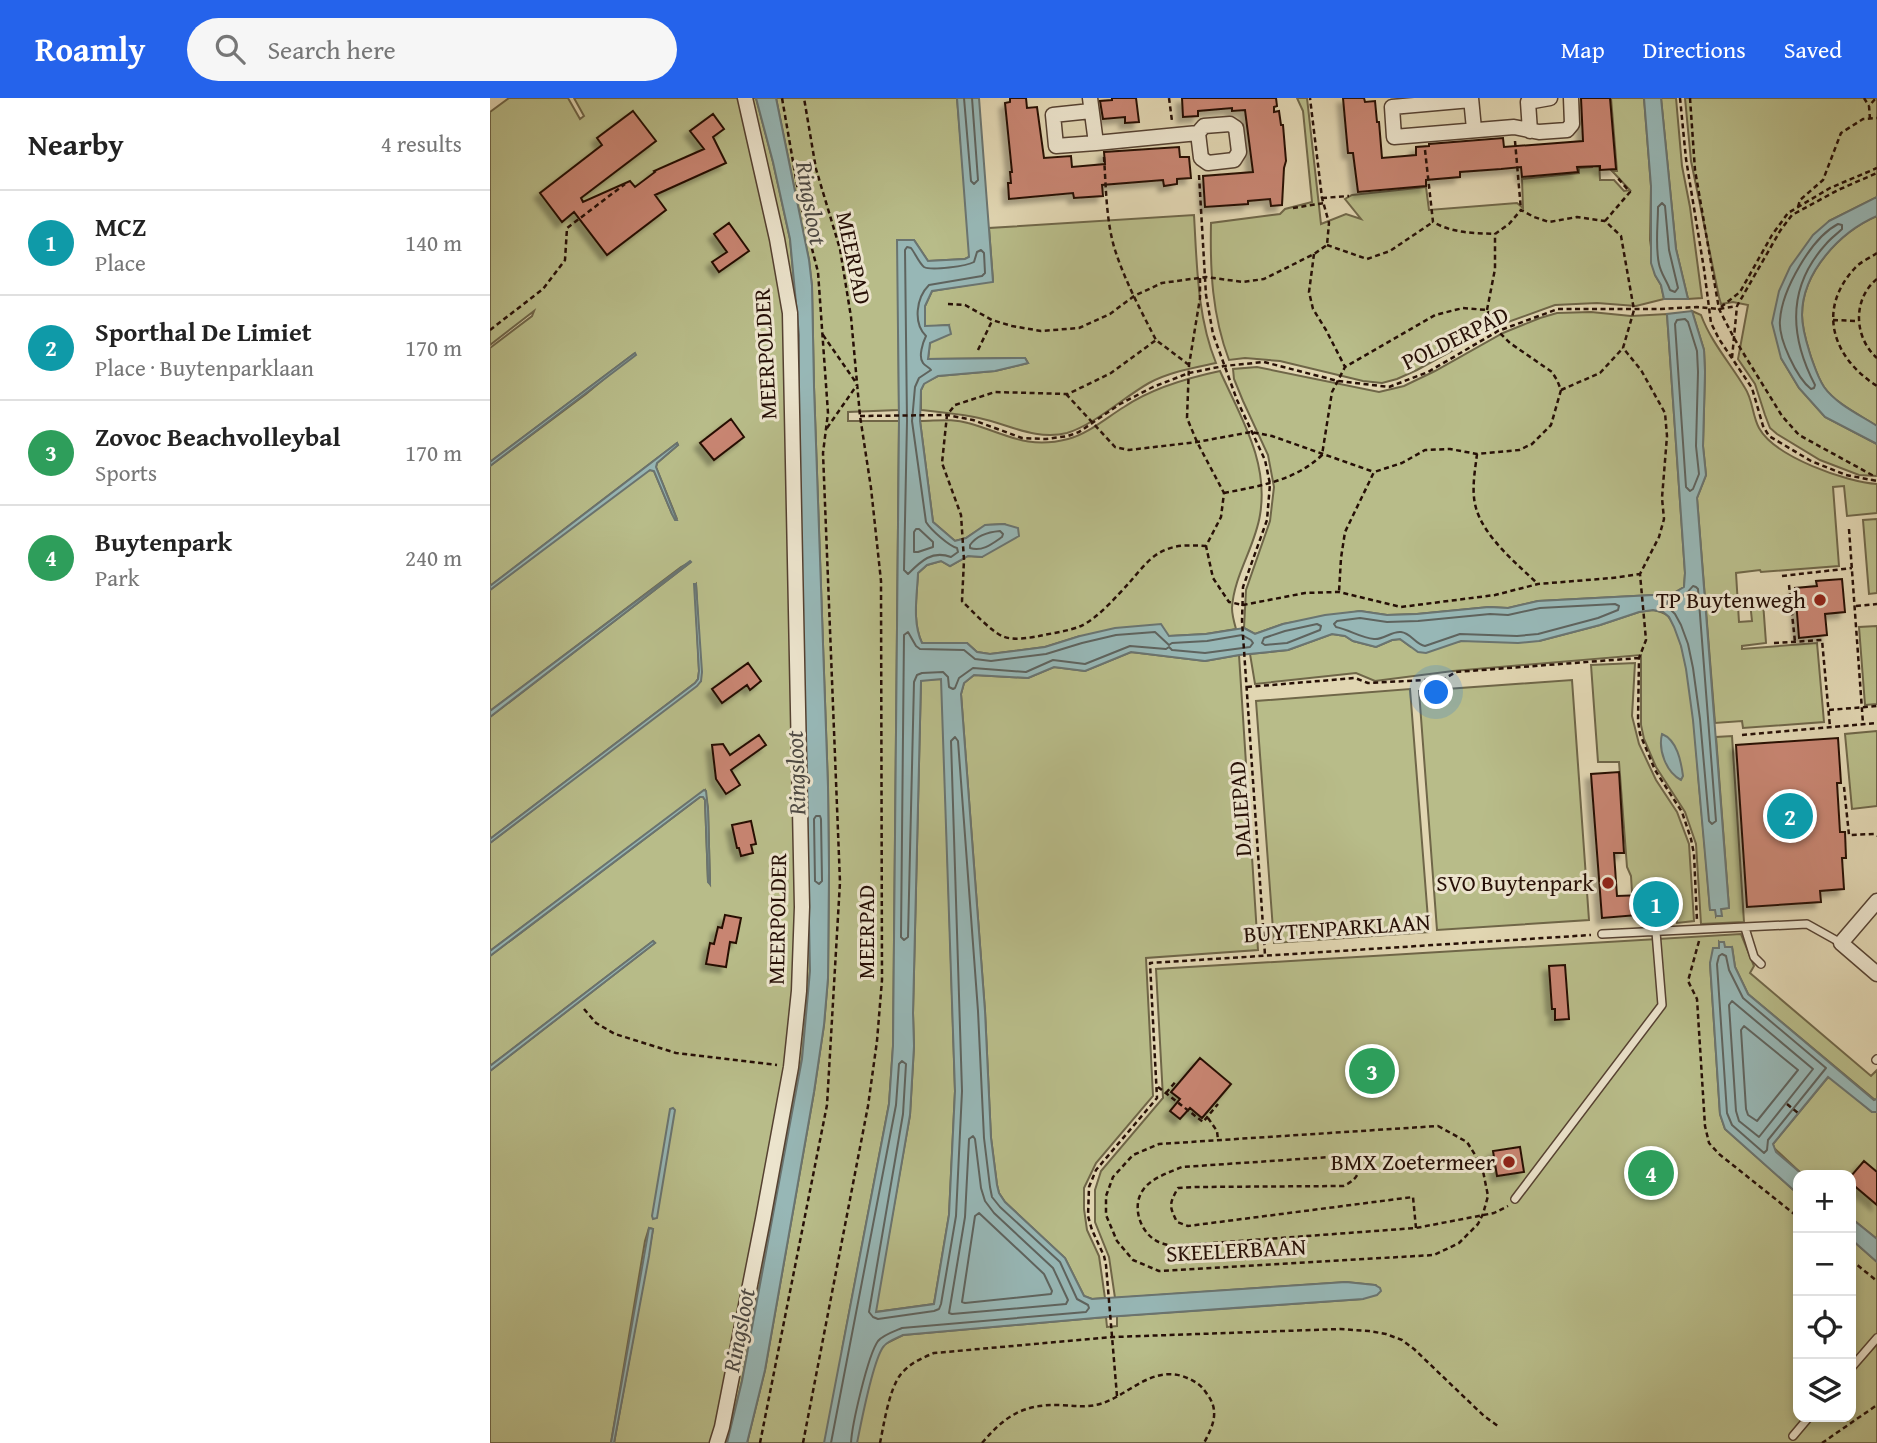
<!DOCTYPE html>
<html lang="en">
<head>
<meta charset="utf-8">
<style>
  :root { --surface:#fff; --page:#f6f6f6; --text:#222; --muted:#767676; --line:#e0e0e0; --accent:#2563eb }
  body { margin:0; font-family:"Gentium Book Plus",serif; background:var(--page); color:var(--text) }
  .controls { position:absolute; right:21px; bottom:21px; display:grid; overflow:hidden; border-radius:14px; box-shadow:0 4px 10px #0003 }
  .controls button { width:63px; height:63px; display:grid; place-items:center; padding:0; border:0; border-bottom:2px solid var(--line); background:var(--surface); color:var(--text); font:35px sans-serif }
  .you { position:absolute; left:947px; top:595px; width:24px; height:24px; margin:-18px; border:5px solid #fff; border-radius:50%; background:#1a73e8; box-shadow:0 0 0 10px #1a73e833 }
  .badge { display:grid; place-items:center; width:46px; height:46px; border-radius:50%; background:var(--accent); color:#fff; font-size:23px; font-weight:700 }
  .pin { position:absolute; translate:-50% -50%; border:4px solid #fff; box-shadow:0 2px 7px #0006 }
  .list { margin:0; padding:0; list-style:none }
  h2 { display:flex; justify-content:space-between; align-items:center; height:91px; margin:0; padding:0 28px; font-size:30px }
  h2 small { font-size:23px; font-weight:400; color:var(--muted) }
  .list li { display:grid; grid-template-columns:46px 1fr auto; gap:21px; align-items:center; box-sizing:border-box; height:105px; padding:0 28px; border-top:2px solid var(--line) }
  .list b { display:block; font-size:26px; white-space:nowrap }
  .list p { margin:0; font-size:23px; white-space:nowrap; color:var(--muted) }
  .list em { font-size:23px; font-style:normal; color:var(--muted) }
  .icon { flex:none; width:38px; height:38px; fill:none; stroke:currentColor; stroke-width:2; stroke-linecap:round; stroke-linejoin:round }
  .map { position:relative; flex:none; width:1387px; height:1345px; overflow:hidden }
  header { display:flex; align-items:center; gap:42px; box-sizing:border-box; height:98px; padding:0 35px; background:var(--accent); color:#fff }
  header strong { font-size:33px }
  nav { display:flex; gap:38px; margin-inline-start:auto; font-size:24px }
  .search { width:490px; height:63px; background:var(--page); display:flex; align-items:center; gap:18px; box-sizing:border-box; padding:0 24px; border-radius:38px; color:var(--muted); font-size:26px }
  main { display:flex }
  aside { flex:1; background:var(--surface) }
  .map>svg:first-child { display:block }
  .green { fill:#b8bc89; stroke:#6f6648; stroke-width:2 }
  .water { fill:#97b7b6; stroke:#6a7470; stroke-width:2; fill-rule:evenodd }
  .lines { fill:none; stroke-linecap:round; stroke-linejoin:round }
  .shore { stroke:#5e635e; stroke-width:2 }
  .building { fill:#c88572; stroke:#260f06; stroke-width:2; filter:url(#shadow) }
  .lane-casing { stroke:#554131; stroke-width:10 }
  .street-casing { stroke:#554131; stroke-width:17 }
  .path { stroke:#260f06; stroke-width:2.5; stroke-dasharray:5 3.5; stroke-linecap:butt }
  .lane { stroke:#ece4cd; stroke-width:7 }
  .street { stroke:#ece4cd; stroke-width:14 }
  .poi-dot { fill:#8f2418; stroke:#ece4cd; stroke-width:2.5 }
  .labels { text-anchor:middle; stroke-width:6; stroke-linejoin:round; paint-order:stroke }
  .street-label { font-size:23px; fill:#260f06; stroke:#ece4cd }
  .poi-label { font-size:23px; fill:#260f06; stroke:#ece4cd; text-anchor:end }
  .water-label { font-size:24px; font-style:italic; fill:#4e4a44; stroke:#ece4cd }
</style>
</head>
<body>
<header>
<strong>Roamly</strong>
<div class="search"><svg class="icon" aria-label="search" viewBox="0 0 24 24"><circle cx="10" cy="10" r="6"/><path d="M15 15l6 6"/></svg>Search here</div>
<nav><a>Map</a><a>Directions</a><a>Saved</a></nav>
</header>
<main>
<aside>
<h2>Nearby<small>4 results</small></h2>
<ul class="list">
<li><span class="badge" style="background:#0f9aa8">1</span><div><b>MCZ</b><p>Place</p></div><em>140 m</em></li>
<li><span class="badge" style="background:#0f9aa8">2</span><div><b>Sporthal De Limiet</b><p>Place · Buytenparklaan</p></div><em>170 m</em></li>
<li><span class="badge" style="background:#2e9e5b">3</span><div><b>Zovoc Beachvolleybal</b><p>Sports</p></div><em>170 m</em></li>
<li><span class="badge" style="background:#2e9e5b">4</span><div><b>Buytenpark</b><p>Park</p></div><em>240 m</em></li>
</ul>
</aside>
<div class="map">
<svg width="1387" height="1345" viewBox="0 0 1387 1345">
  <defs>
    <filter id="shadow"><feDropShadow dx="-5.5" dy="5.5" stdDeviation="2" flood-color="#0004"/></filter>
  </defs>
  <rect width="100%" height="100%" fill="#e1d6b2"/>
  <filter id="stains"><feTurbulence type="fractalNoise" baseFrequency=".00286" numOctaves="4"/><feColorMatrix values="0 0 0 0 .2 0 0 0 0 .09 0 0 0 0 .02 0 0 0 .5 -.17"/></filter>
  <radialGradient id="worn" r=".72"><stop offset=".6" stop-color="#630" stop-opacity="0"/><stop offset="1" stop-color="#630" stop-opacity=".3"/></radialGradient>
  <path class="green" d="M19,0H78L90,21L94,18L84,0H266L283,64L300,141L309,237V423L315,614L320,873L312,961L252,1283L237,1345H124L163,1131L159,1130L155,1143L121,1345H0V973L165,845L163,843L0,968V858L210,699H213L215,702L218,783L220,786L218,711L215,692L0,853V745L211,583L206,486L205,487L209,573L208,581L205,585L0,741V619L201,464L191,469L0,613V492L155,374L160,372L164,373L182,416L187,421L166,369L167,365L188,347L187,345L0,488V368L96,296L145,255L0,364V250L42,218L44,213L0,247V14Z
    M286,0H467L480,153L479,159L475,161L438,163L424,142L408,143L409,312L358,314V323H409L403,948L399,1006L352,1252L395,1246L413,1237L616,1219L617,1229L627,1228V1218L873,1201L885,1187L856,1184L625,1200L619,1159L605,1124V1092L611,1073L673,1000L666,871L1251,836L1264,868L1260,875L1381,978L1387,972V1001L1385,1002L1258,896L1245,869L1242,849L1235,850L1229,844V850L1220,865L1230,1016L1235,1031L1308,1096V1319H1361V1141L1387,1164V1345H257L275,1272L324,994L334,927L338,880L339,772L338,689L324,289L322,188L319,162Z
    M807,0H817L831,126L856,116L871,121L855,101L862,97L936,89L939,112L1027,105L1033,110L1032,81L1089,75V70L1102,69V63L1109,62L1110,82H1124L1134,93L1140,92L1122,73H1127L1121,0H1154L1161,88L1160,142L1165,177L1171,187L1174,201L1146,208L1107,205L1065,207L1007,228L927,272L907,281L892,285L873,283L790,263L755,260L739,262C722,217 720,172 721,125L790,116L795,111L822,104L813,13Z
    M1171,0H1186L1192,68L1200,109L1212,200L1198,201L1186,151Z
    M1195,0H1387V99L1339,123L1291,260L1309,290L1335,319L1387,346V378L1369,377L1330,362L1287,336L1280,330L1275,317L1265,286L1248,261L1258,207L1243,204L1231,206L1229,199L1201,63Z
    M704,117C707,167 707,218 726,265C703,270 679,274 659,285C634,299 604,327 577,335C546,343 518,326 489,320C470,316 450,314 431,312V292L434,285L448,278L505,273L538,265L535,260L438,261L440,245L458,227L435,229V208L442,193L503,183L499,130Z
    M1387,118V328C1370,317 1346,306 1334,289C1328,280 1325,270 1321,259C1317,246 1312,232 1312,217C1312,174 1350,134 1387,118Z
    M1202,213L1211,217C1221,244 1240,265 1255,290C1263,302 1262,317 1269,330C1285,359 1356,384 1387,386V415L1357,418L1354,388L1343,389L1349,468L1271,474L1270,472L1246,475L1249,524L1262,523L1260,504H1273L1276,545L1252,548V551L1327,545L1334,624L1253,630L1252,623L1225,625L1207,400L1216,377L1213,348L1215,274L1214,252Z
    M1101,214L1141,218L1177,216L1195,475L1194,489L1182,496L1048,503L1018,510L999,509L927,516L897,517L870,513L793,526L765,536L754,530L756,492L780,423L784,389L778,357L753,303L744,281L743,271L767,269L889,294L914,288L945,273L1013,235L1050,220L1067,215Z
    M730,273C751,320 779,364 770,417C765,449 744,477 742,510C742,517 744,524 746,531L716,536L679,538H590L555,549L500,556L487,554L477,545H432C422,524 427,498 428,475L437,467L451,463L460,468L478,458L492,459L514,426L496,427L476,440L465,443L443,424L430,323C446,323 463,320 478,325C515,335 536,352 578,341C598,336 616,320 634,309C662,290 697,280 730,273Z
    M1387,421V495L1379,496L1373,422Z
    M1163,512C1169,513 1173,514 1178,518C1201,545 1206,650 1209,687C1213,729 1217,770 1220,812H1226V818L1231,811L1239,810L1226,639L1242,638L1254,824L1211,826L1206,746L1195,714L1166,669L1154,641L1151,627V557L963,573L885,583L866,575L765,586L760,556L798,552L842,536L855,538L863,543L886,549L902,542L910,541L921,549L958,546L971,543H1049L1110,527L1149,514Z
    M1387,528V606L1375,607L1369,529Z
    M641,554L715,563L749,557L768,852L656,860L663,998L606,1065L594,1090V1111L597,1132L609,1158L615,1200L602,1201L594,1198L575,1160L515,1104L509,1095L507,1087L501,1040L495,913L471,596L474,585L484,577L538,580L564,569L595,573Z
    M1145,565L1142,618L1149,646L1166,682L1187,714L1199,746L1204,823L1187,825L1184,790L1142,794L1141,778L1137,769L1129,664H1108L1101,567Z
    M452,581L465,993L459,1117L444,1206L385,1214L420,1017L424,948L423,915L431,582Z
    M1082,582L1099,822L947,832L929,593Z
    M920,591L939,834L784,845L766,603Z
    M1387,633V708L1362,711L1355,636Z
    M1339,978L1382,1014H1387V1141L1361,1120V1077H1313L1284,1050L1283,1046Z"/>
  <path class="water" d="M266,0H286L319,162L322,188L324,289L338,689L339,772L338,880L334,927L324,994L275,1272L257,1345H237L252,1283L312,961L320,873L315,614L309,423V237L300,141L283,64Z
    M467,0H489L503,184L442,193L435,208V228L459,227L461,236L440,245L438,261L535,260L538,265L505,273L448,278L434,286L431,292L430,323L443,424L465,443L476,440L495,427L514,426L528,430L529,438L492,459L478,458L460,468L451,463L437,467L428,475C427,498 422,524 432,545H477L487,554L500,556L555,549L590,538L625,530L671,526L679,538L716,536L754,530L765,536L793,526L835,517L870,513L897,517L927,516L999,509L1018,510L1048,503L1182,496L1194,489L1195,475L1177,216L1202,213L1214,252L1215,274L1213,348L1216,377L1207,400L1239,810L1231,811L1232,818H1226L1225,812H1220L1203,622L1196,571L1191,548L1184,529L1179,519L1173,514L1163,512L1149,514L1110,527L1049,543L1028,545L971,543L936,555L928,554L910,541L902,542L886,549L863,543L855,538L842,536L798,552L749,557L715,563L641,554L595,573L564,569L538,580L484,577L474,585L471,596L495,913L501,1040L507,1087L509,1095L515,1104L575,1160L594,1198L602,1201L856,1184L885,1187L890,1190L891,1193L887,1197L873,1201L616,1219L413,1237C407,1240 398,1243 394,1248C383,1260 371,1326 367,1345H334L399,1006L403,948L409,323L407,142H424L438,163L475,161L479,159ZM451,581L465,993L459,1117L444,1206L386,1214L420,1017L424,948L423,915L431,583Z
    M1154,0H1171L1186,151L1198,201H1174L1171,187L1165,177L1161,165V88Z
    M1387,99V118C1350,134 1312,174 1312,217C1312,232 1317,246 1321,259C1325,270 1328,280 1334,289C1346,306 1370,317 1387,328V346L1335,319L1309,290L1291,260L1282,225L1289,193L1300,169L1323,137L1339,123Z
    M145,255L146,257L0,368V364Z
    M187,345L188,347L167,365L166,369L187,422H185L182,416L164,373L160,372L0,492V488Z
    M200,463L201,464L0,619V613Z
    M204,486H206L212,574L211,583L207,588L0,745V741L205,585L208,581L209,573Z
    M1172,636C1187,642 1191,663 1193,678L1191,682C1176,674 1168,652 1172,636Z
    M214,692L216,693L218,711L220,786L218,784L215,702L213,699H210L0,858V853Z
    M163,843L165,845L0,973V968Z
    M1229,844H1234L1235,849H1242L1245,869L1258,896L1384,1002L1387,1001V1014H1382L1338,979L1283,1046L1286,1054L1313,1077H1308V1096L1235,1031L1230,1016L1220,865L1223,850H1229Z
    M183,1010L185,1012L167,1120L163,1121L162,1118L180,1011Z
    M1361,1120L1387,1141V1164L1361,1141Z
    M159,1130L163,1131L159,1158L124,1345H121Z"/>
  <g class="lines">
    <path class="shore" d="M474,0L481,83L484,86L488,82L482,0
      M1172,105L1175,108L1179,152L1188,190L1185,194L1180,192C1177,183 1171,176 1169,166C1165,148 1168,127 1168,109Z
      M1348,126L1352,127V131C1347,136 1341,140 1336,146C1297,189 1299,237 1325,287L1324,290L1321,291C1307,280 1288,241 1290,222C1292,192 1321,140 1348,126Z
      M417,149L421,150C425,155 429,165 434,169C441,173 477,168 484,164L487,154L491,152L494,155L495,175L492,178L439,187C426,200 423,225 436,238C433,244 428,259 433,265C435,268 439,269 441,272L429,280L425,289L422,323L436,424C441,432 459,448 467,450L468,454L461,459C442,452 431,463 418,476L414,472L417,323L415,152Z
      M1195,221L1198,224L1207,253L1208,274L1206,348L1209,376L1203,391L1200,393L1196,389L1185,226L1187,222Z
      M426,431H429L443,444V449L428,454H424V434Z
      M510,433L513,436L512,439C502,446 492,454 480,450V447C487,437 498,434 510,433Z
      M1203,488L1206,489L1208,491L1226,723L1222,726L1219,723L1210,621L1203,570L1198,546L1191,527L1185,516L1176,507L1178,503C1189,502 1197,496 1203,488Z
      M1125,506L1129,508L1128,512L1108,520L1048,536L1027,538L970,536L935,548C925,546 921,535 911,534C901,533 894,542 884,541C871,540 860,532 846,529L844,526L847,523L870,520L897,524L928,523L1000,516L1018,517L1050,510Z
      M827,526L831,528L830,532L797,545L775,547L772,545L774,540L795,533Z
      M418,534L426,548L430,551L474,552L485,561L501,563L556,556L592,545L626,537L665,534L679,547L682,545L717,543L752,537L761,542L763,545L760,549L715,555L682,552L679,549L676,551L640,548L595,566L563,562L536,574L483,570L469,580L465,590L463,591L459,589L458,579L453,574L432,575L427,577L424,584L418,839L414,842L411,839L414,537Z
      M326,718H330L331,721L332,783L329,786L325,783L324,721Z
      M1232,856L1236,858L1239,872L1253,900L1336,970L1278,1042L1277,1052L1274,1055L1242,1027L1237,1015L1227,866L1229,858Z
      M1242,903L1323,971L1269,1039L1249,1023L1246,1013L1239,907Z
      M1254,928L1308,972L1267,1023L1258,1017L1256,1011L1251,932Z
      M483,1038L485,1041L491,1090L495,1103L504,1115L563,1170L578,1202L576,1206L462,1216L459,1215L475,1119L479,1041Z
      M489,1115L554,1176L562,1193L561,1196L475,1205L472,1204L485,1118Z
      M341,1345L406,1007L409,966L412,963L416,966L413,1016L379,1214L383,1219L388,1221L444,1213L449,1211L451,1206L466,1118L472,993L461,643L465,639L468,643L488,913L494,1040L500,1089L502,1099L510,1109L570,1164L587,1201L598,1207L599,1210L596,1214L412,1230C405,1233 393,1237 388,1243C378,1257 362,1326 361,1345"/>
  </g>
  <path class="building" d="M520,0H536L537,10L547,9L554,60L581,58L582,69L615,66L614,54L689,49L690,59H699L701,80L687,81V86L674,88L673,82L612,87L613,98L584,100L583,95L519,101L518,85H521L520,74H522L515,5L520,4Z
    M622,0H646L649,24L635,25V19L613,21L610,3L622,2Z
    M692,0H786L787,8L784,9V14L789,13L791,27H793L796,63L794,70L792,107L781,108L780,101L758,103V106L715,109L713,78L763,74L755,12L742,13V10L708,13V18L693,19Z
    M853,0H874L875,4L885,3L887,24H889L892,60L926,57V49L939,48V46L1013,40L1014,49L1093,43L1091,0H1120L1126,71L1110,72V68L1087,69L1088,74L1032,79L1031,69L1011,71L970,74V79L936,82V88L868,94L863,55H858Z
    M143,13L166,43L91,100L93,104L140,83L145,89L165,74L164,73L214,51L200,33L223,16L234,31L223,39L236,65L165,97L176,112L117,157L84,114L72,124L50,95L112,47L107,40Z
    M239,125L259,153L229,174L222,164L237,154L224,136Z
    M241,321L254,339L224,362L210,345Z
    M1352,481L1355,514L1335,516L1337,537L1309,540L1305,490L1327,488L1326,483Z
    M258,565L271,583L260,592L257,587L232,605L222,591Z
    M269,637L276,647L241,672L250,687L236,696L226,681L222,647L233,646L240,657Z
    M1348,640L1351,685H1347L1350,734H1355L1356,760H1352L1354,791L1330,793L1331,804L1257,809L1246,647Z
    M1129,674L1134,755H1124L1127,798L1182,796L1183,814L1112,820L1101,676Z
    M261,723L266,746L261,747L263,755L251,758L249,750H247L242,727Z
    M235,817L251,820L246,845L240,844L236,869L216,866L220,845L224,846L228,829L232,830Z
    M1075,867L1079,921L1065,922V911H1062L1059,868Z
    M710,960L741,986L712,1020L700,1010L690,1021L680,1013L690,1001L681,994Z
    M1030,1049L1034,1074L1007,1078L1003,1053Z
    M1374,1063L1387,1074V1107L1361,1085V1078Z"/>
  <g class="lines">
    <defs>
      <path id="lane" d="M1255,830L1264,859L1271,866
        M1112,836L1317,826L1351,845
        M1386,962L1387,961
        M1025,1101L1172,907L1166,834
        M1361,1270L1387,1240
        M1303,1338L1319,1319"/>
      <path id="street" d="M600,0L606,45L708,35L714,28L740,26L746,30L749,54L744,62L718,65L711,60L708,35
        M981,0L984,31
        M981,2L902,9L904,39L1024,29L1049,34L1077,32L1082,26L1081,0
        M601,13L563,17L566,48L606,45
        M1040,33L1038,4L1060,0
        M1387,803L1351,845L1387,876
        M227,1345L232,1329L273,1121L301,969L309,893L312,809L300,215L287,141L255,0"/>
    </defs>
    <use href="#lane" class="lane-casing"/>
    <use href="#street" class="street-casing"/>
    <path class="path" d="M679,0L682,23
      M1190,0L1196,61L1214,171L1221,225L1229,241L1262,290L1273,328L1279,338L1321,363L1356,377L1387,383
      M1200,0L1205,72L1229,211L1244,240L1292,318L1309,337L1382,377V383
      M1374,0L1379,8
      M1380,21L1379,8L1386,0
      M1025,43L1031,112
      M935,52L943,124C962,135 983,135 1005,136
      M614,59C616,89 616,123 625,152C635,183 651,213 666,242
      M709,77L716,197L723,236L747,302L775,362L780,386L777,422L753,489L752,523L775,857
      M832,100L859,98
      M1308,109L1310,102L1333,82L1351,35L1373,21L1387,20
      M803,110L834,105
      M1115,123L1140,94L1126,78
      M837,147L877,161L900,153L943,124
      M1387,155C1380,160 1370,164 1365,170C1326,212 1343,260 1387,288
      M824,156L819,194L823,211L836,232L855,269
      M710,180V200L699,267L697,320L707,344L734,395L731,419L716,448L723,480L739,504L753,507L815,495L849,494L911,509L1005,497L1048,486L1122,480L1150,476
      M1387,181C1362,201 1364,240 1387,260
      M458,206L475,207L502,222L522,228L551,233L589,230L620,216L644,198L672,185L716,179L753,184L774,181L824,156L837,147L839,125L832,100L820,0
      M1231,209L1250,194L1282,137L1298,115L1340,90L1387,70
      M997,212L1005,171V136L1019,126L1031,112L1044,119L1059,124L1087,119L1115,123L1131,138L1144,212L1133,250L1151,272L1175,315L1177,338L1172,400L1174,421L1169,439L1150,476L1156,542L1149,560L1148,623L1150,636L1165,672L1192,714L1201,741L1204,756L1207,823
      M1343,222L1368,223
      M0,232L53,191L75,162L77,130L135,86
      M333,237L367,286
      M488,252L502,223
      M1242,260L1247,208
      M699,267L666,242L621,275L578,296L505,294L465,307L457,317L452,365L471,417L474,462L472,503C482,513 501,533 512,538C523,543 538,540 549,538C563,535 579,533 591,528C608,520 627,498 639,485C648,475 657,462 669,455C684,446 700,447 716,448
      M1071,292L1110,275L1133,250
      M576,296L625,349L639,352L707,344L761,334L782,338L884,374
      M370,318L457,317L483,322L532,340L556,341L578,338L589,334L630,306L663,289L699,275L734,268L774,264L848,283L899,289L938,274L1008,233L1068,211H1171L1207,209L1229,211L1247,208L1290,133L1302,117L1348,92L1387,75
      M337,330L367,287
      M987,356C985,373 981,393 986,410C994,439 1027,466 1048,486
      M734,395C769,388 805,383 832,357L842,294L855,269L945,217L973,210L997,212L1008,233L1020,245L1062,274L1067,282L1071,292L1061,327L1042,346L1029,352L987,356L960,351L935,352L912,365L884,374L855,434L851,460L849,494
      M1359,431L1373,626
      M1292,478L1362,470
      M1299,487L1305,544
      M1366,508L1387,506
      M1284,545L1332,542L1340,629
      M757,589L865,580L878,585L954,581L966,574L1149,560
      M1339,612L1387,608
      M1252,637L1387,625
      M1354,689L1359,737L1384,736L1387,738
      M1209,843L1198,883L1207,901L1215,1028L1219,1045L1229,1056L1308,1119
      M94,911L106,925L125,936L186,955L287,967
      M668,989L713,1024L728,1006
      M676,995L687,982
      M1297,1006L1308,1015
      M718,1020L727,1033L728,1042
      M948,1028L977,1044L992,1068L998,1098L993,1116L988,1126L969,1145L944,1157L669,1173L643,1162L627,1143L616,1117V1098L623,1079L643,1057L669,1046Z
      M926,1130L923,1099L698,1128L687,1124C679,1108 679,1106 688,1090L705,1089L853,1088C871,1081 876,1064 855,1058L692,1069C680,1074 661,1080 653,1092C642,1107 649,1132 665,1142C669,1145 675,1146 681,1148L926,1130L1004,1115L1018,1108
      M1361,1162L1387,1183
      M627,1298L616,1167L614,1158L602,1132L598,1118L599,1089L606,1072L667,1000L660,865L1101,837
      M270,1345L337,1007L350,784L333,355L338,315L328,174L310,104L292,0
      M313,1345L378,1008L387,943L392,882L391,483L381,390L370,318L361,219L350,151L326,71L314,0
      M390,1345C394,1326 399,1291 411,1276C420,1265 432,1260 444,1255L623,1239L850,1231L879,1233L896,1236L912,1242L924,1251L994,1318L1008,1328
      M492,1345C515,1318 533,1306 570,1307C585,1308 599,1310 613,1305C639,1296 661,1269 692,1278C703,1282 711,1286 717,1296C730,1313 723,1328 714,1345
      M1332,1345L1387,1307"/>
    <use href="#lane" class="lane"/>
    <use href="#street" class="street"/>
  </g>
  <g class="poi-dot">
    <circle cx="1330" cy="502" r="7"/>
    <circle cx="1118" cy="785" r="7"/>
    <circle cx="1019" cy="1064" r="7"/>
  </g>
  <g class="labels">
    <g class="street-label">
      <text transform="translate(364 160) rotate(78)" y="8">MEERPAD</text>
      <text transform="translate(965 240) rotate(-26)" y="8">POLDERPAD</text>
      <text transform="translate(275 256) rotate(-93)" y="8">MEERPOLDER</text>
      <text transform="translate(750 711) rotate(-94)" y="8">DALIEPAD</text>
      <text transform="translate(287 821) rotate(-89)" y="8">MEERPOLDER</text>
      <text transform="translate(847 830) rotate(-4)" y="8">BUYTENPARKLAAN</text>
      <text transform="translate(376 834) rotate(-90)" y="8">MEERPAD</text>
      <text transform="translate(746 1152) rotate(-3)" y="8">SKEELERBAAN</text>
    </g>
    <g class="poi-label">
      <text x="1316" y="510">TP Buytenwegh</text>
      <text x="1104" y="793">SVO Buytenpark</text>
      <text x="1005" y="1072">BMX Zoetermeer</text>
    </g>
    <g class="water-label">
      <text transform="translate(321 105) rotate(80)" y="8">Ringsloot</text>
      <text transform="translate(306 675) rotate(-92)" y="8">Ringsloot</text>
      <text transform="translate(249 1232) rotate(-79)" y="8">Ringsloot</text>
    </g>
  </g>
  <rect width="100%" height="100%" filter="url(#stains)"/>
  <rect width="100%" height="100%" fill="url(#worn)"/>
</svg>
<div class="controls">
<button>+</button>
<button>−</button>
<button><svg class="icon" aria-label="locate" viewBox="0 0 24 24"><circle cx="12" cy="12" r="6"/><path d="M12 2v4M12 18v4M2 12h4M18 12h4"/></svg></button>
<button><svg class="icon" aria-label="layers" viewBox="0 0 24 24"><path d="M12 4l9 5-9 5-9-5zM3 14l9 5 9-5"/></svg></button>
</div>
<div class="you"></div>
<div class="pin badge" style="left:1166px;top:806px;background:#0f9aa8">1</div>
<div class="pin badge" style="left:1300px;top:718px;background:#0f9aa8">2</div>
<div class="pin badge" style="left:882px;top:973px;background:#2e9e5b">3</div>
<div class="pin badge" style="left:1161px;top:1075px;background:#2e9e5b">4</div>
</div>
</main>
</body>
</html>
